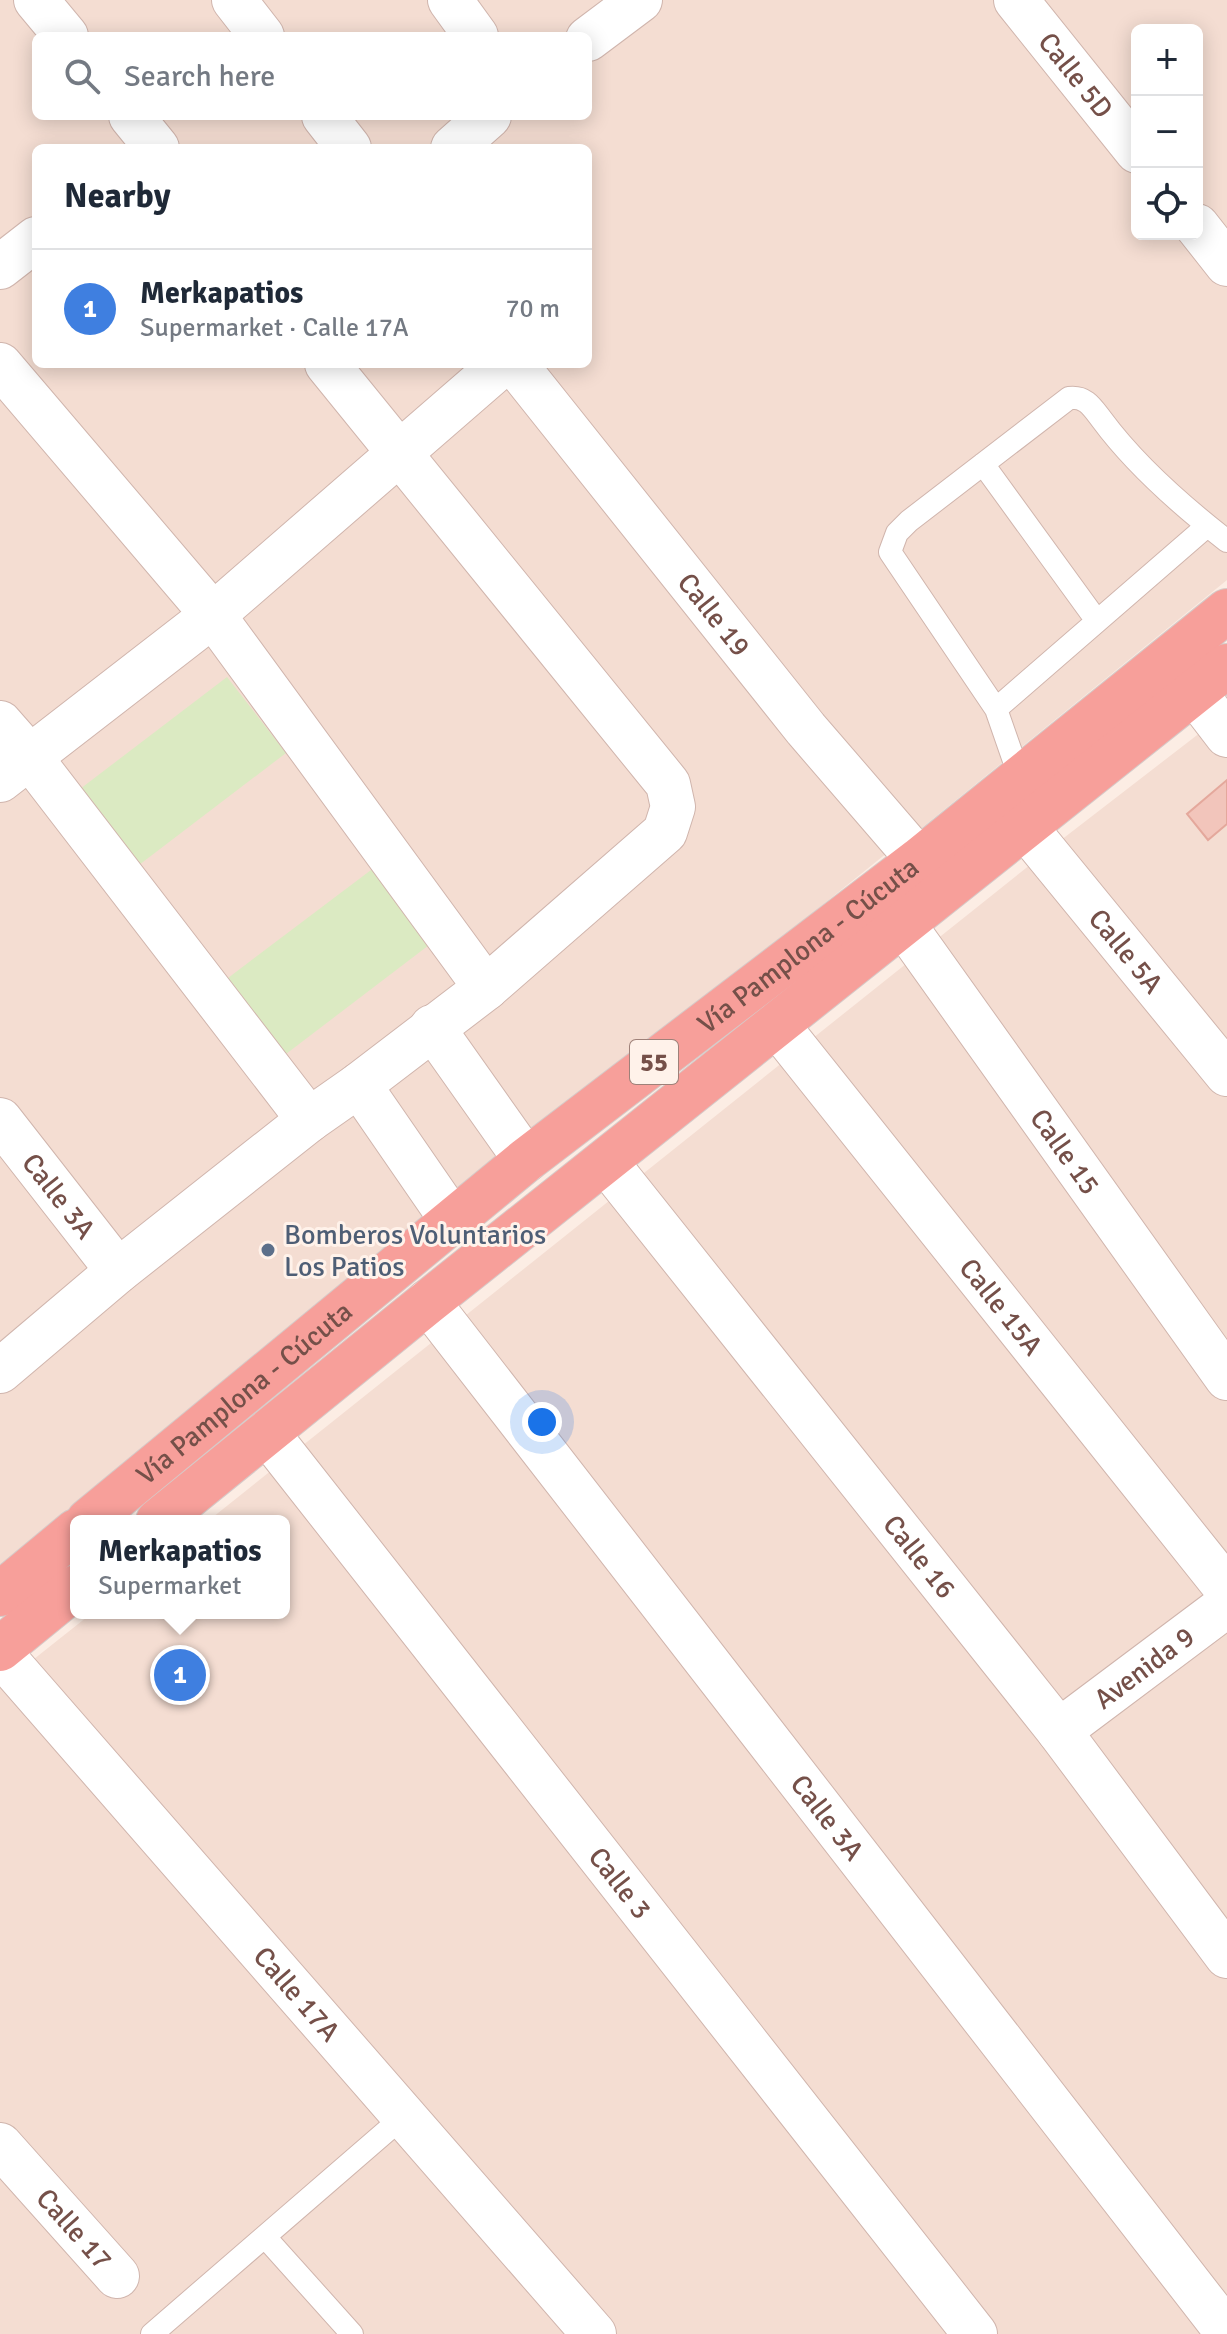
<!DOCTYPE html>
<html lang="en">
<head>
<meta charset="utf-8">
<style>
  :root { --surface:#fff; --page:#f2f2f3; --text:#1f2937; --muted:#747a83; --line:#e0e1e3; --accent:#7c3aed }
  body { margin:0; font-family:Signika,sans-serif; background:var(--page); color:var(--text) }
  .controls { position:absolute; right:24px; top:24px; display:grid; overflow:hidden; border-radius:12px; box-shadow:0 4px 20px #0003 }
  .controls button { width:72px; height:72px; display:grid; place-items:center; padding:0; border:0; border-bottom:2px solid var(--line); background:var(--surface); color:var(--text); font:40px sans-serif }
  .you { position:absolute; left:542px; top:1422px; width:28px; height:28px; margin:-20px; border:6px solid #fff; border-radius:50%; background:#1a73e8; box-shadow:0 0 0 12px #1a73e833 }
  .badge { display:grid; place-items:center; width:52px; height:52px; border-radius:50%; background:var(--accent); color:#fff; font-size:26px; font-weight:700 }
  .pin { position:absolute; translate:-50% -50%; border:4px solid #fff; box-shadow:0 2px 8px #0006 }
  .popup { position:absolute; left:70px; top:1515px; width:220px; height:104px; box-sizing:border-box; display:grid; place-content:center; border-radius:12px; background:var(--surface); filter:drop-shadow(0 2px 6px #0005); font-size:26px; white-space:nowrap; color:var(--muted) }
  .popup b { font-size:30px; color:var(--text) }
  .popup::after { content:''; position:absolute; left:50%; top:100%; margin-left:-16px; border:16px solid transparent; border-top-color:var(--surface) }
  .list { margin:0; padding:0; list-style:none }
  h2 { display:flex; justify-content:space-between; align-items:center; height:104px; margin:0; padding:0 32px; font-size:34px }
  h2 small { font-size:26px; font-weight:400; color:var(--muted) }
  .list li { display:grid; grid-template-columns:52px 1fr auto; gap:24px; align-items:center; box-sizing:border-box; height:120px; padding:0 32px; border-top:2px solid var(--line) }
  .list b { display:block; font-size:30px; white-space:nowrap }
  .list p { margin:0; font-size:26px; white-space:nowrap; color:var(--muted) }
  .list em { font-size:26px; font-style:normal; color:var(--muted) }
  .icon { flex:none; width:44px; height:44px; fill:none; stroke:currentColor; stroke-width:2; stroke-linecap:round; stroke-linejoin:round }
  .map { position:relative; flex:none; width:1227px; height:2334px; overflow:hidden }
  .search { position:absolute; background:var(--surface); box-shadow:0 4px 20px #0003; left:32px; top:32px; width:560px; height:88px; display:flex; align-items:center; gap:20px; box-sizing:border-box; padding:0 28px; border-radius:12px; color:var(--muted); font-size:30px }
  .panel { position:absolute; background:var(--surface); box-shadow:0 4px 20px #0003; left:32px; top:144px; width:560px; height:224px; border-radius:12px }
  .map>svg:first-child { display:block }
  .residential { fill:#f4ddd2; fill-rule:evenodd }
  .green { fill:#dbeac2 }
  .building { fill:#f2c5bb; stroke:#e4a89c; stroke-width:2 }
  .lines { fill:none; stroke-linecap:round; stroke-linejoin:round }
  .lane-casing { stroke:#d0b5ad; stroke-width:24 }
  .street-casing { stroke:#d0b5ad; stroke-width:46 }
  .highway-casing { stroke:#d6cac8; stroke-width:46 }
  .lane { stroke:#fff; stroke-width:22 }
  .street { stroke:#fff; stroke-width:44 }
  .highway { stroke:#f79f9a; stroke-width:44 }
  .service-dot { fill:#5c6f8a; stroke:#fff2ea; stroke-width:3 }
  .labels { text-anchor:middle; stroke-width:6; stroke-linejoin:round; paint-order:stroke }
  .shield { fill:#fff2ea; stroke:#9e8179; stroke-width:2 }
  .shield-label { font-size:26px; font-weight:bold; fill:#755049 }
  .street-label { font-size:28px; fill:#755049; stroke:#fff2ea }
  .service-label { font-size:28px; fill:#4e5e75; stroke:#fff2ea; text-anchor:start }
</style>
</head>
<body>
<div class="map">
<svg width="1227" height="2334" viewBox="0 0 1227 2334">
  <rect width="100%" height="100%" fill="#fcede4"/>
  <path class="residential" d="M0,0H1227V580L918,831L540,364H588V148H365L339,116H588V36H36V116H335L361,148H36V364H530L903,840L0,1568ZM1137,30H1197V234H1137Z
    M1227,712V2334H0V1686L92,1613H284V1521H208L1065,837Z"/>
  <path class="green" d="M227,677L286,753L139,865L80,789Z
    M375,867L433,942L286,1054L228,978Z"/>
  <path class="building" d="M1227,780V824L1208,840L1187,814Z"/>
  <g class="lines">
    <defs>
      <path id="lane" d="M983,464L1097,621
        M996,709L1207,526
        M1020,778L996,709L890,552L897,533L909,521L1069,398C1086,396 1092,407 1102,420C1136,466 1182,506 1227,541
        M265,2237L352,2334
        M152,2334L404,2116"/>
      <g id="street">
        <path d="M36,0L66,36"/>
        <path d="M234,0L262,36"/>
        <path d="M450,0L476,36"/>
        <path id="s1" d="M1016,0L1137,151"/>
        <path d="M588,39L640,0"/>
        <path d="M131,116L157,148"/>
        <path d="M324,116L349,148"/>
        <path d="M453,148L489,116"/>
        <path d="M1197,226L1227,264"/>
        <path d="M0,267L36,239"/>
        <path id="s2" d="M515,364L806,729L919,860"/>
        <path d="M0,365L213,615L486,988"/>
        <path d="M1194,692L1227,735"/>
        <path d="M0,723L29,756L309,1120"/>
        <path d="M0,780L213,615L502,364"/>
        <path id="s3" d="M1025,827L1227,1074"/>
        <path id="s4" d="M904,925L1227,1378"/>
        <path id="s5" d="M777,1025L1227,1589"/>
        <path d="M432,1027L526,1160"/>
        <path d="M359,1085L452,1220"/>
        <path id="s6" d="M0,1120L118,1271"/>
        <path id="s7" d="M606,1162L1059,1731L1227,1956"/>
        <path id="s8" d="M428,1302L1227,2332"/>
        <path d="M0,1371L118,1271L309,1120L359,1085L486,988L665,832L673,807L668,784L327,364"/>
        <path id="s9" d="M267,1433L975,2334"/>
        <path id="s10" d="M0,1653L594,2334"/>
        <path id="s11" d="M1059,1731L1227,1605"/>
        <path id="s12" d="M0,2145L117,2276"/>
      </g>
      <g id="highway">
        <path id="s13" d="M88,1521L526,1160L919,860L1227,611"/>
        <path d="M158,1521L428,1302L1227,666"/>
        <path d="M0,1594L76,1531"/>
        <path d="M0,1649L76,1587"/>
      </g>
    </defs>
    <use href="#lane" class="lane-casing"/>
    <use href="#street" class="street-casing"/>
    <use href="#highway" class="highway-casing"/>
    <use href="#lane" class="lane"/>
    <use href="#street" class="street"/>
    <use href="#highway" class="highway"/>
  </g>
  <circle class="service-dot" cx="268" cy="1250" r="8"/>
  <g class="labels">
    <rect class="shield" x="630" y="1040" width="48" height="44" rx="6"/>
    <g class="shield-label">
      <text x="654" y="1071">55</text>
    </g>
    <g class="street-label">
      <text dy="10" stroke="none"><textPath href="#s1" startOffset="96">Calle 5D</textPath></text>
      <text dy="10" stroke="none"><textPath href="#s2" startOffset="320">Calle 19</textPath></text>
      <text dy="10" stroke="none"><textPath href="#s13" startOffset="922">Vía Pamplona - Cúcuta</textPath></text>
      <text dy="10" stroke="none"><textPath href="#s3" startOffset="160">Calle 5A</textPath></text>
      <text dy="10" stroke="none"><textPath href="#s4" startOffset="278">Calle 15</textPath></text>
      <text dy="10" stroke="none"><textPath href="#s6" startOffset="96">Calle 3A</textPath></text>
      <text dy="10" stroke="none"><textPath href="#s5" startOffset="360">Calle 15A</textPath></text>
      <text dy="10" stroke="none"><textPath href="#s13" startOffset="202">Vía Pamplona - Cúcuta</textPath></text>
      <text dy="10" stroke="none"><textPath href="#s7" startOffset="504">Calle 16</textPath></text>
      <text dy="10" stroke="none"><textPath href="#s11" startOffset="106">Avenida 9</textPath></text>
      <text dy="10" stroke="none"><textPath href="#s8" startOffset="652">Calle 3A</textPath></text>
      <text dy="10" stroke="none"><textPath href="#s9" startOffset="572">Calle 3</textPath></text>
      <text dy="10" stroke="none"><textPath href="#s10" startOffset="452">Calle 17A</textPath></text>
      <text dy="10" stroke="none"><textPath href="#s12" startOffset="112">Calle 17</textPath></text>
    </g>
    <g class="service-label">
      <text x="284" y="1244">Bomberos Voluntarios<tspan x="284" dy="32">Los Patios</tspan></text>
    </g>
  </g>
</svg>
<div class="controls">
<button>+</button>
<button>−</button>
<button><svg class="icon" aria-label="locate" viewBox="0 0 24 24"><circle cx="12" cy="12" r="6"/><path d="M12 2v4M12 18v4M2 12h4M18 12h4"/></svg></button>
</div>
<div class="you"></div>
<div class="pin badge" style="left:180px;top:1675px;background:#3f7fe0">1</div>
<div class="popup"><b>Merkapatios</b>Supermarket</div>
<div class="search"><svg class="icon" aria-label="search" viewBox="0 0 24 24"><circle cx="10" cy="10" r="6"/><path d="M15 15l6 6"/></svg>Search here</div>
<section class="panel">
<h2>Nearby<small></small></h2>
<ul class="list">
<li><span class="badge" style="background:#3f7fe0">1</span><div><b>Merkapatios</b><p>Supermarket · Calle 17A</p></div><em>70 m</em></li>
</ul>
</section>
</div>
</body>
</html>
